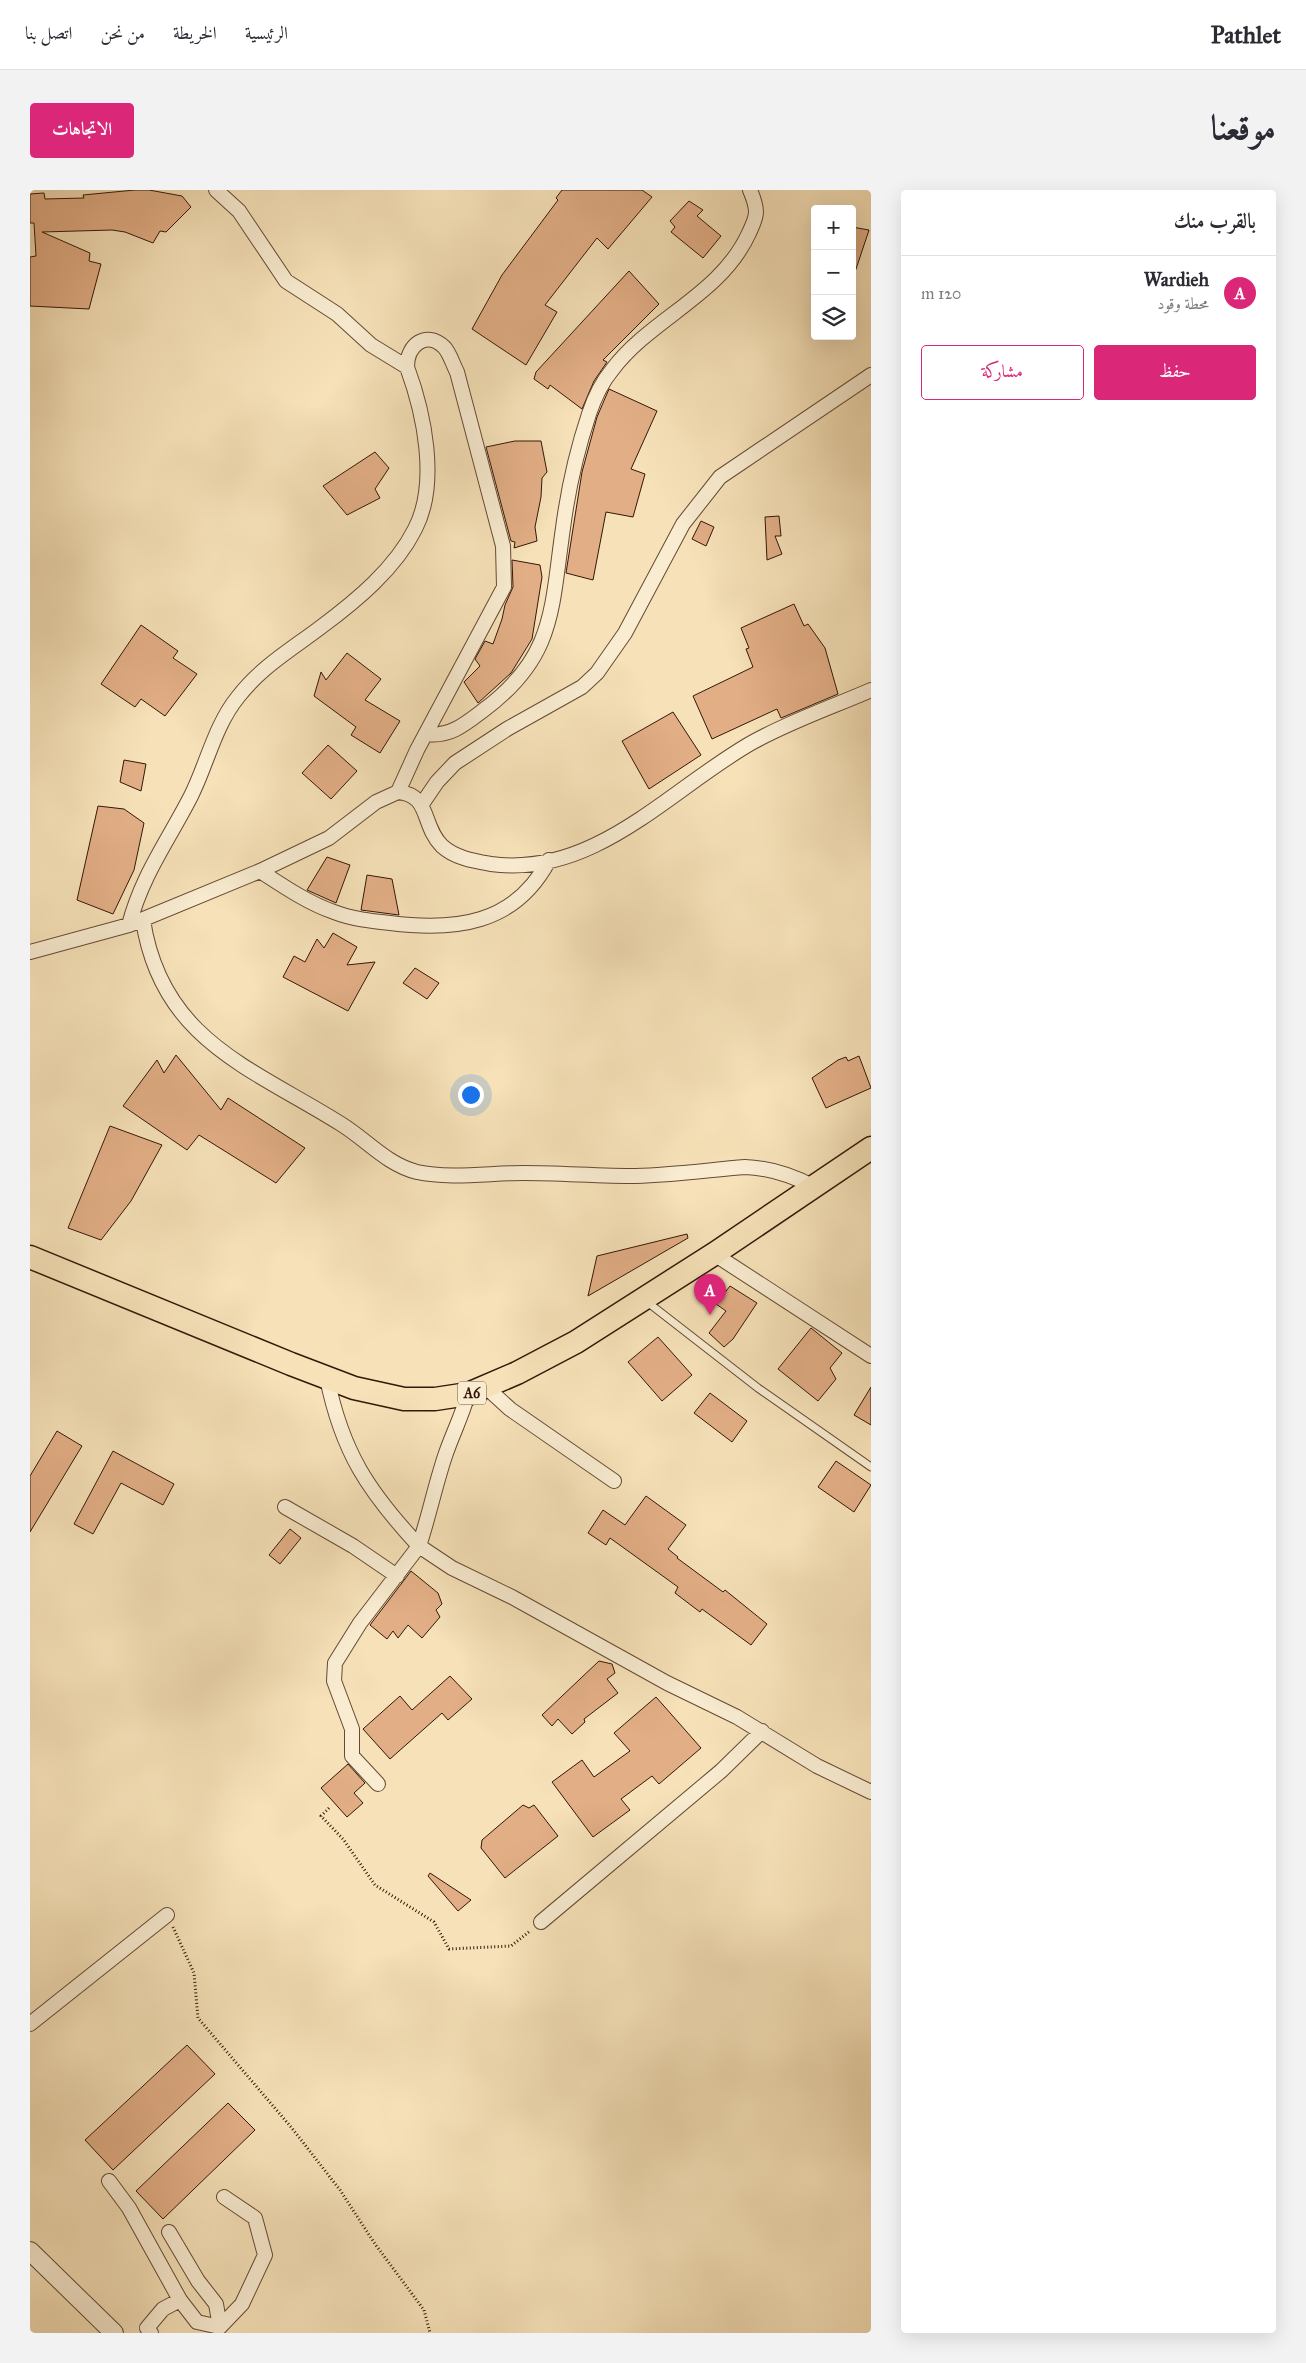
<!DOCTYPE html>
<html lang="ar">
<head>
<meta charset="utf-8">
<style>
  :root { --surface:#fff; --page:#f2f2f3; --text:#2b2b33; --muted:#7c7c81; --line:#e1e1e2; --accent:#db2777 }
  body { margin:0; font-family:"IM FELL Great Primer",Amiri,serif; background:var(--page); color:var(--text); direction:rtl }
  .controls { position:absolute; right:15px; top:15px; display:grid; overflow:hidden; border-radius:5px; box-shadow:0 5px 20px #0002 }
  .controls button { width:45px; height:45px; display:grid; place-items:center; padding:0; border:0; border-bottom:1px solid var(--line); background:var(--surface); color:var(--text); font:25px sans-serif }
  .you { position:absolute; left:440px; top:904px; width:18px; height:18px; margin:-12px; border:4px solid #fff; border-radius:50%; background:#1a73e8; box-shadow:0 0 0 8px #1a73e833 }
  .badge { display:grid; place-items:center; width:32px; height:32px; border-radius:50%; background:var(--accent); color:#fff; font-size:16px; font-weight:700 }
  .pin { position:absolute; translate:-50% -41px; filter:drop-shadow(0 1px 2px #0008) }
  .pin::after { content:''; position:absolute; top:26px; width:18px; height:15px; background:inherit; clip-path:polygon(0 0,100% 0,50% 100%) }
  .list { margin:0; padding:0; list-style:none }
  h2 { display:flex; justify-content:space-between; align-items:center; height:65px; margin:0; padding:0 20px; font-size:21px }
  h2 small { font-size:16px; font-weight:400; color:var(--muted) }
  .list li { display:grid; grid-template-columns:32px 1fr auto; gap:15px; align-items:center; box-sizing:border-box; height:75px; padding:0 20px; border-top:1px solid var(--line) }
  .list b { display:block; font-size:19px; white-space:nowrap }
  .list p { margin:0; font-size:16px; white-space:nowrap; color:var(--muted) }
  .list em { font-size:16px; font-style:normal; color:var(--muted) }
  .actions { display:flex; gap:10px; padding:15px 20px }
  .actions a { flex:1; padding:11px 0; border:1px solid var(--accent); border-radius:5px; text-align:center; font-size:18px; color:var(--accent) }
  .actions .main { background:var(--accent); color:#fff }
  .icon { flex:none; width:28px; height:28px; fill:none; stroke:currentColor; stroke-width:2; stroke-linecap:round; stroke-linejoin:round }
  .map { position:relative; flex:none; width:841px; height:2143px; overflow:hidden; direction:ltr; border-radius:5px }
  header { display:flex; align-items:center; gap:30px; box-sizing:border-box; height:70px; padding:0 25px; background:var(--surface); border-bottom:1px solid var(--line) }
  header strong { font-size:24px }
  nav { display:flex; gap:28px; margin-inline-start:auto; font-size:18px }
  .intro { display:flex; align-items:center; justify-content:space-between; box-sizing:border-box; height:120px; padding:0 30px }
  h1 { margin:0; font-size:35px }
  .button { padding:12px 22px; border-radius:5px; background:var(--accent); color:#fff; font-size:18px; font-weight:700 }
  main { display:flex; gap:30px; padding:0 30px }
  aside { flex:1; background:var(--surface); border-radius:5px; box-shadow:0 5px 20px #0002 }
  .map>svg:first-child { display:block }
  .building { fill:#e2ae86; stroke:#341708 }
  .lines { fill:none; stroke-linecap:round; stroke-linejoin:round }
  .service-casing { stroke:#644a34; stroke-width:9 }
  .minor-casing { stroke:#644a34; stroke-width:16 }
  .tertiary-casing { stroke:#644a34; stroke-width:20 }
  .trunk-casing { stroke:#341708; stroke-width:25 }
  .path { stroke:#341708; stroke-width:3; stroke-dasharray:1 2.5; stroke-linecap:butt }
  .service { stroke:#f9ecd1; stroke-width:7 }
  .minor { stroke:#f9ecd1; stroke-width:14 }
  .tertiary { stroke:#f9ecd1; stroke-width:18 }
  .trunk { stroke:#f6e1b8; stroke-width:22 }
  .labels { text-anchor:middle; stroke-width:4.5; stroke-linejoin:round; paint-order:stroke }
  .shield { fill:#f9ecd1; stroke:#6f5744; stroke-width:1 }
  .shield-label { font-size:14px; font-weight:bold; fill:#341708 }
</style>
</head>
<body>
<header>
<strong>Pathlet</strong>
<nav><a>الرئيسية</a><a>الخريطة</a><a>من نحن</a><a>اتصل بنا</a></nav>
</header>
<div class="intro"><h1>موقعنا</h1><a class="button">الاتجاهات</a></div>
<main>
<aside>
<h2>بالقرب منك<small></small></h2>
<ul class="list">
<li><span class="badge">A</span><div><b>Wardieh</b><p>محطة وقود</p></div><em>120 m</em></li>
</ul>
<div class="actions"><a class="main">حفظ</a><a>مشاركة</a></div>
</aside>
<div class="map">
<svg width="841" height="2143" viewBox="0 0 841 2143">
  <rect width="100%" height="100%" fill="#f6e1b8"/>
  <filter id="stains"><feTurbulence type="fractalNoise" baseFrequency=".004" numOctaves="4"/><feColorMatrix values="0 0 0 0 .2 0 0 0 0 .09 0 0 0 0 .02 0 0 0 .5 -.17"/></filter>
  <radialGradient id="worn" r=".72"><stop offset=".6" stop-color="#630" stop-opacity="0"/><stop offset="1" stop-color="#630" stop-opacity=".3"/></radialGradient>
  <path class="building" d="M105,0H119L152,6L161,17L136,42L130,41L123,53L95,42L82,40L12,42L60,63L59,71L71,74L59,119L0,116V67L6,66L4,33H0V4L14,3L15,9L54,8L53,5Z
    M532,0H612L622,7L578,59L567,48L515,115L527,122L496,175L442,139L472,85L528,10L526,8Z
    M659,11L673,20L667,26L691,46L673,68L641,42L645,37L640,31Z
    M822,37L839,40L825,82H822Z
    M599,81L629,114L573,170L577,172L564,191L552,219L520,195L518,199L504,189L506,182Z
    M579,199L627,221L601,279L615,284L603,327L576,322L563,390L536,383L552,282L567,227Z
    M485,251H511L517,282L512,288L511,307L505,337L507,351L484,358L485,352L481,351L456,257Z
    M345,262L359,278L345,299L350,308L317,325L293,296Z
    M749,326L751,346H745L752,364L737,370L735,327Z
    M671,331L684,337L676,356L662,349Z
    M482,370L510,375L512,387L502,449L481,483L448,513L434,492L450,476L445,469L455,451L463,454L472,429L475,415L483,397Z
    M764,414L774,436L778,434L795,458L808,504L751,528L747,519L682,549L663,506L723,477L716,459L719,458L711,438Z
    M111,435L148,461L143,468L167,484L135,526L111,509L105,517L71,494Z
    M317,463L351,489L335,510L370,531L350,563L321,545L326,537L284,506L291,482L296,490Z
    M643,522L671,565L619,599L592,551Z
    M298,555L327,581L301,609L272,583Z
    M94,570L116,574L111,601L90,592Z
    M68,616L94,619L114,633L104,680L83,724L47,710Z
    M297,667L320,675L306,713L277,700Z
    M337,685L362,689L369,725L331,720Z
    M303,743L327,757L317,775L345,772L318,821L253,787L264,766L275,772L287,749L294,758Z
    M385,778L409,793L397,809L373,793Z
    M146,865L191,920L198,908L275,958L246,993L169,945L157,960L93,916L127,870L134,883Z
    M829,866L841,898L796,918L782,888L808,870L816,867L818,871Z
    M80,936L132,955L101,1011L71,1050L38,1038Z
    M657,1044L658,1048L558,1106L567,1066Z
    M700,1096L727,1113L703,1149L694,1157L679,1143L696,1121L686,1114Z
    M781,1138L812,1163L800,1178L806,1189L788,1211L748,1179Z
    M628,1147L662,1185L632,1211L598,1172Z
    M841,1197V1235L824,1225Z
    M680,1203L717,1231L702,1252L664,1223Z
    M27,1241L52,1256L0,1342V1286Z
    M83,1261L144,1294L133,1315L91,1293L63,1344L44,1334Z
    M806,1271L841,1295L824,1322L788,1297Z
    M616,1306L656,1335L638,1359L648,1367L647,1368L693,1402L695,1400L737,1434L721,1455L672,1419L670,1422L645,1403L648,1397L580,1348L576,1355L558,1343L573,1320L595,1335Z
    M260,1339L271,1348L250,1374L239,1365Z
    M381,1381L408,1403L412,1414L406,1420L410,1427L392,1448L378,1435L368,1448L363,1441L357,1449L340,1435Z
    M569,1471L582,1474L585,1483L577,1489L588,1503L554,1529L555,1532L542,1544L528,1529L522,1536L512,1525Z
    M420,1486L442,1509L418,1530L412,1523L360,1569L333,1539L370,1506L382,1520Z
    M626,1507L671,1558L629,1594L622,1586L591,1609L600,1620L563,1647L522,1592L552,1570L564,1587L600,1561L584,1543Z
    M318,1574L335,1593L324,1603L333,1613L317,1627L291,1598Z
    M493,1615L499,1618L504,1615L528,1646L475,1688L451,1658L452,1650Z
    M400,1683L441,1710L428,1721L398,1686Z
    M157,1855L185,1884L83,1980L55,1950Z
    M198,1913L225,1940L133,2029L106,2001Z"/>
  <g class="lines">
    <defs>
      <path id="service" d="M616,1111L728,1198L841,1277"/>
      <path id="minor" d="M186,0L209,21L256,91L307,124L341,155L377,177
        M397,544C419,547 434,535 451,522C525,468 521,421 533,338C538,300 547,260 559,224C564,209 572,192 582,180C621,128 691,105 719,43C722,36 726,29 726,22C726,14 723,7 720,0
        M392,614L407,592L425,573L477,539L552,497L567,483L595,443L653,334L690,287L841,185
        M230,681C253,696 278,713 304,722C322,729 341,731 360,733C425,741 485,735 519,670
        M113,730C131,850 222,878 311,934C337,950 356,974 387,982C419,989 460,983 493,983C530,983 568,986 606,986C642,985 679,980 715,977C740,978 762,985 784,997
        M99,735C112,685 138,651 161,606C177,574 185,535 208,507C231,477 262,459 291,437C326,411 365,379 385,339C409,293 394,223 377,177C377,155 396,140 414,157C420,163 423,175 427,182L473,356L474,397L387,560L368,602
        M0,762L99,735L230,681L299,648L346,612L368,602C401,605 391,635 412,656C425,668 444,671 461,674C565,688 641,598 723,552C761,531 802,517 841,500
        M684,1064L841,1166
        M297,1188C312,1262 338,1301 389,1356L330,1433L305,1473L304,1491L322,1539V1566L348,1594
        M456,1197L480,1219L584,1291
        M438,1204C432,1226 422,1245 415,1266C405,1296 399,1326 389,1356L422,1378L482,1407L637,1493L707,1527L787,1576L841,1602
        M255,1317L323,1356L367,1386
        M511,1732L691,1581L732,1541
        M0,1834L137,1725
        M79,1991L99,2018L150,2110L133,2119L117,2138L121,2143
        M139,2042L168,2091L186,2114L190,2137L167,2132L150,2110
        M190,2137L212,2114L235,2065L225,2028L194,2007"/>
      <path id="tertiary" d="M0,2061L84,2143"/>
      <path id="trunk" d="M0,1067L261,1174L324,1198L374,1209H405L438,1204L487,1183L546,1152L684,1064L841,958"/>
    </defs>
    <use href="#service" class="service-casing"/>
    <use href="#minor" class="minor-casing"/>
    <use href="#tertiary" class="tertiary-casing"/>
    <use href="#trunk" class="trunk-casing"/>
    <path class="path" d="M299,1618L291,1626L313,1649L345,1695L404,1732L419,1759L481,1756L500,1741
      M143,1737L164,1783L168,1828L261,1937L310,2000L345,2054L394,2120L400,2143"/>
    <use href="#service" class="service"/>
    <use href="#minor" class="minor"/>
    <use href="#tertiary" class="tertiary"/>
    <use href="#trunk" class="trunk"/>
  </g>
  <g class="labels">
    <rect class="shield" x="428" y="1191.5" width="28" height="23" rx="4"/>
    <g class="shield-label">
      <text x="442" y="1208">A6</text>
    </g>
  </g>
  <rect width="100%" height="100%" filter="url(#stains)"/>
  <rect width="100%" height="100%" fill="url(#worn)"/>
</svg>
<div class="controls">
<button>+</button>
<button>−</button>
<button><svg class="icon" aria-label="layers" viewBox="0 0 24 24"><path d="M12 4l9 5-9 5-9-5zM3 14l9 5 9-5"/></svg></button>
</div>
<div class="you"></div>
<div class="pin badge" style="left:680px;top:1125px">A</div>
</div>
</main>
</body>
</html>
